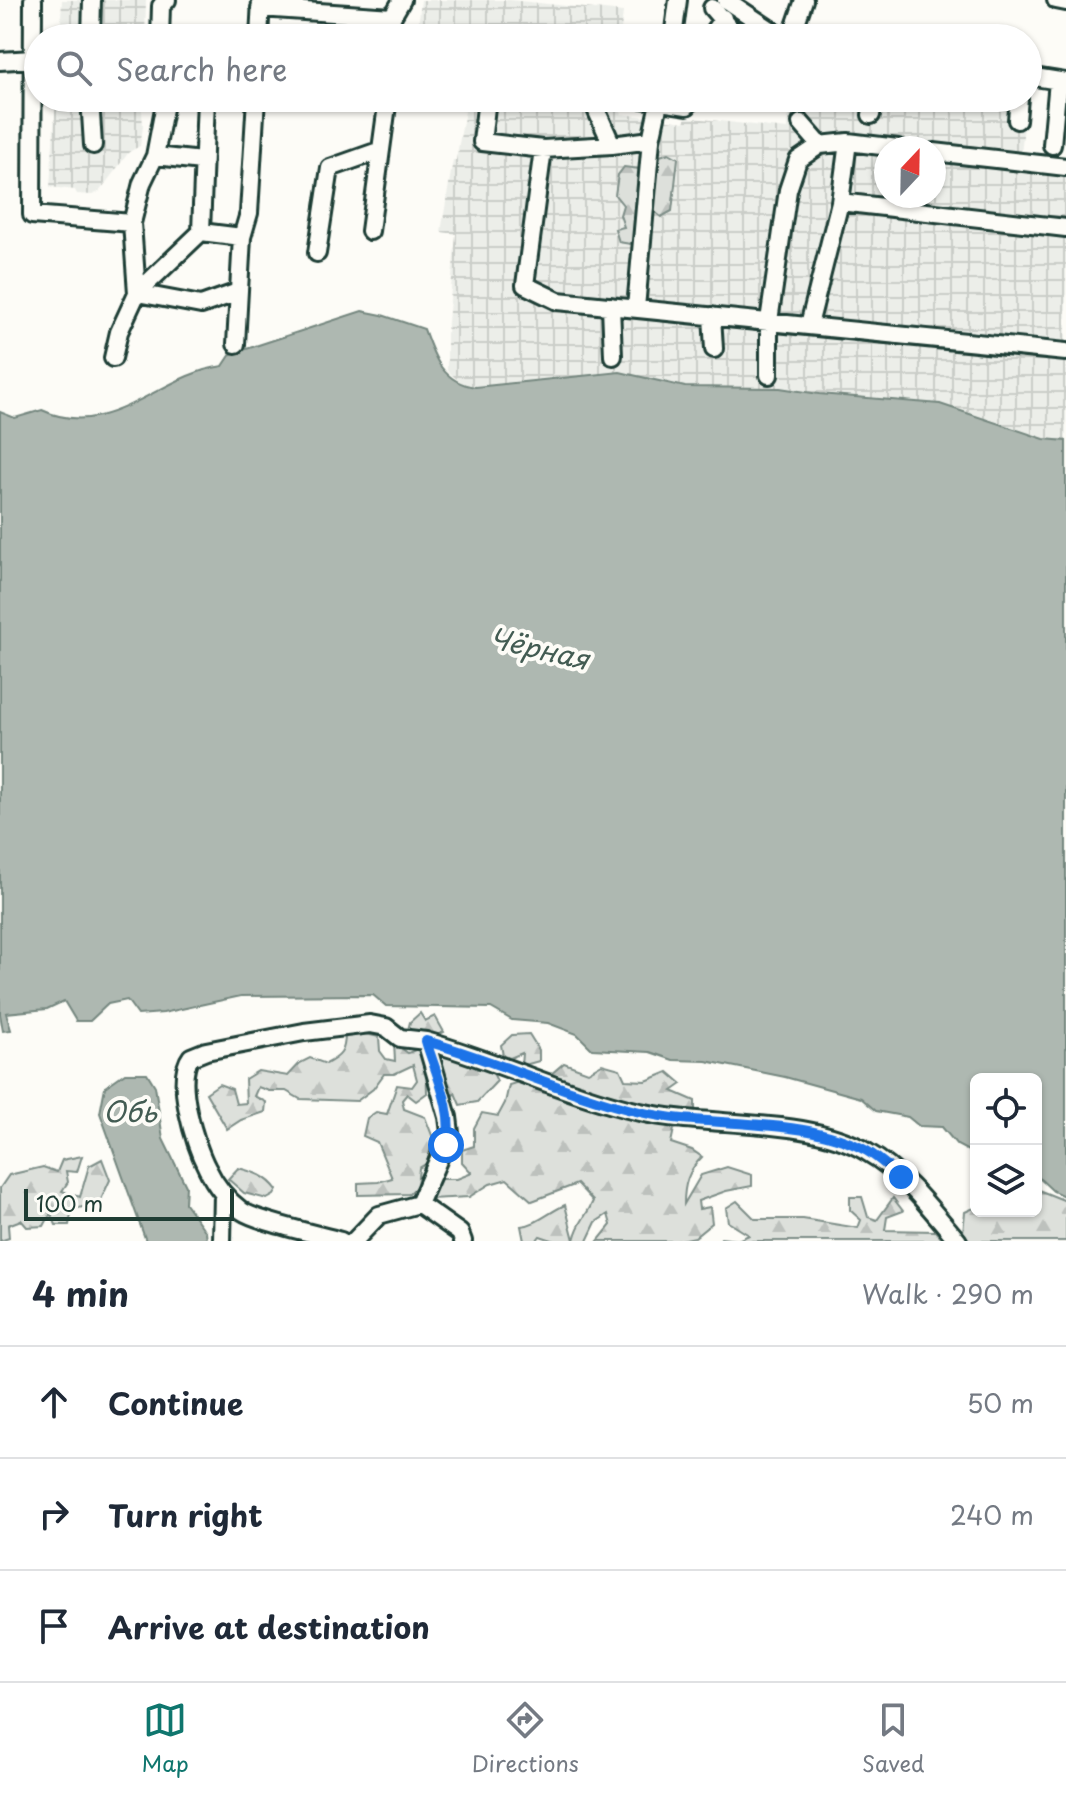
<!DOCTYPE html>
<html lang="en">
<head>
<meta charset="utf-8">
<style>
  :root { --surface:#fff; --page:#f2f2f3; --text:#1f2937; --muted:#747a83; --line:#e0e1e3; --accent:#0f766e }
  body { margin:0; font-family:"Playpen Sans",sans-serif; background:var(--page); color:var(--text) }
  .controls { position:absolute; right:24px; bottom:24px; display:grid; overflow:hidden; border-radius:12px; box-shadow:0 2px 6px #0004 }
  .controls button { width:72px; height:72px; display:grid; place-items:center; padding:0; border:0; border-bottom:2px solid var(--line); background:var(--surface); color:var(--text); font:40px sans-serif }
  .compass { position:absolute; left:874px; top:136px; width:72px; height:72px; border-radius:50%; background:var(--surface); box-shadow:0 2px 6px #0004; rotate:22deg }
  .scale { position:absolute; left:24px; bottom:20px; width:210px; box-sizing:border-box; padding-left:8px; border:4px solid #1f3d34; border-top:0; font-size:22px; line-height:28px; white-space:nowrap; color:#1f3d34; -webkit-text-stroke:6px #fdfcf7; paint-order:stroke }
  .stop { position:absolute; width:24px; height:24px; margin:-18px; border:6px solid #1a73e8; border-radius:50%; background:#fff }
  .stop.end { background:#1a73e8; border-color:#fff; box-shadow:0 2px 8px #0008 }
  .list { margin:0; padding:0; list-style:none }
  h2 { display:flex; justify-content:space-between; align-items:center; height:104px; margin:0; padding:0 32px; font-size:34px }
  h2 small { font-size:26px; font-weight:400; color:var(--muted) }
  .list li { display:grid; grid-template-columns:52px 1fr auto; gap:24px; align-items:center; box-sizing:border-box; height:112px; padding:0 32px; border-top:2px solid var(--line) }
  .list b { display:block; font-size:30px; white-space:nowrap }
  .list em { font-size:26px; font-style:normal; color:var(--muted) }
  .icon { flex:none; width:44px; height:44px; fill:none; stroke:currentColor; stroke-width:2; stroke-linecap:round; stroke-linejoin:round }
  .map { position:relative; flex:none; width:1066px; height:1241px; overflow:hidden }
  .search { position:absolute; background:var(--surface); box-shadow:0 2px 6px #0004; left:24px; right:24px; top:24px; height:88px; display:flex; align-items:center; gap:20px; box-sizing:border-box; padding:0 28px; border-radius:44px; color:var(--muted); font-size:30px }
  .sheet { height:440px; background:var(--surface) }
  nav { display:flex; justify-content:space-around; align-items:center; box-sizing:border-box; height:112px; border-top:2px solid var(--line); background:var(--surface); font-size:22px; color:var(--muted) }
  nav a { display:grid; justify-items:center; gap:4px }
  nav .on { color:var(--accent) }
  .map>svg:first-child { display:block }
  .industrial { fill:url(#industrial-grid); fill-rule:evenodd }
  .forest { fill:url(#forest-firs); stroke:#7e8e88; stroke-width:2 }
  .water { fill:#aeb8b1; stroke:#75877f; stroke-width:2 }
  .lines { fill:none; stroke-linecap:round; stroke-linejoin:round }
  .minor-casing { stroke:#1f3d34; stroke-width:22 }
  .minor { stroke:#fdfcf7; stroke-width:16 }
  .route { stroke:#1a73e8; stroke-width:10 }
  .labels { text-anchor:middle; stroke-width:8; stroke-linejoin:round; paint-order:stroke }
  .water-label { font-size:28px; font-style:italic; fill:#435c53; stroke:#fdfcf7 }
</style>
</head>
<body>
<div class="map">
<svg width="1066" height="1241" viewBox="0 0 1066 1241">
  <defs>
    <pattern id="industrial-grid" width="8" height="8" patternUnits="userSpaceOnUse" patternTransform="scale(2)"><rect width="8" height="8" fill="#eceee9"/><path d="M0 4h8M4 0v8" fill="none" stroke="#cacdc8"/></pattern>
    <pattern id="forest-firs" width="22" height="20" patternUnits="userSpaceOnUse" patternTransform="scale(2)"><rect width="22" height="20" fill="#dde0db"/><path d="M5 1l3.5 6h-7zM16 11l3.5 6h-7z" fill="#bdc1bd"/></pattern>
  </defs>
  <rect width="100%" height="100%" fill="#fdfcf7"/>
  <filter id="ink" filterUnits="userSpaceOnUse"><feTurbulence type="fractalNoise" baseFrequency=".0125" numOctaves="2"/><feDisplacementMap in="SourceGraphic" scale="16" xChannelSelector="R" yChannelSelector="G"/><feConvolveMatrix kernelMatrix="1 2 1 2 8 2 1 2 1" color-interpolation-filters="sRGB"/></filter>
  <g filter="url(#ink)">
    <path class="industrial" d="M62,0H146L145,38H60Z
      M421,0H510L623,12L620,38H417Z
      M56,98H141L143,126L140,146L129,152L99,192L92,195L77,194L75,190L50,187Z
      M445,98H614V102L622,114L684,122L686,117L787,129L790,102L806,103L807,98H1027L1021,154L1066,159V441L1044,439L940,404L819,394L780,388L685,387L620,372L467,387L447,371V333L456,234L441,232L453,160H456L465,111L445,107ZM886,148H934V196H886Z"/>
    <path class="forest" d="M669,153L678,158L672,211L661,217L655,212L654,200L660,156Z
      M624,167L640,169L634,238L630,244L619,242L615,229L624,227L620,215L623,205L615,195L618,175Z
      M420,1013L425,1021L435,1016L444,1032L430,1038L421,1031L419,1043L426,1059L427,1093L416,1101L407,1094L402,1100L404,1109L425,1117L433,1138L427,1163L419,1168L417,1186L409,1194L358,1195V1183L378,1182L392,1178L377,1142L363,1136L367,1118L376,1112L387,1114L397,1085L412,1087L417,1080L413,1065L394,1074H384L373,1089L357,1101L300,1099L286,1091H269L258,1087L254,1096L266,1102L265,1112L241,1120L227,1129L206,1093L219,1084L232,1089L236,1104L246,1103L245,1079L258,1071L288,1076L300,1063L310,1058L326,1064C341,1056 345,1052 345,1034L357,1032L379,1037L380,1051L386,1059L395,1061L394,1043L408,1053L415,1050L406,1038L410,1022Z
      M529,1034L539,1050V1061L521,1066L522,1053L510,1058L503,1056L501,1045L512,1035Z
      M432,1050L446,1056C459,1052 470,1058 477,1069H491L497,1081L477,1102L460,1105L455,1093L448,1102Z
      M564,1063L588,1072L602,1064L620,1069L625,1080L646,1081L668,1072L682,1084L672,1091L695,1101V1112L689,1115L606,1098L550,1075Z
      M522,1081L694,1125L674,1129L671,1143L692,1150L702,1157C688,1171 684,1184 684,1204L701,1175L727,1167L752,1175V1186L726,1191L698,1201L699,1209L710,1207L712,1223L695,1237L677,1241H598L611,1225L608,1214L596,1222L587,1241H555L540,1236L536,1241H524L521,1226C536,1225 549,1212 565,1205L574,1240C579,1220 586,1218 593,1201L577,1184L532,1201L507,1179L490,1184L469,1197L430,1199L431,1179H457L472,1173L462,1162V1150L474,1146V1128L482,1113L498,1116L505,1103L509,1085Z
      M82,1156L77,1172L66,1171L68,1182L62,1191L80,1197L89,1166L102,1159L110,1180L99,1204L72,1209L69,1225H56L51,1213L44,1226L27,1227L21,1220L8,1225L9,1238L0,1241V1188L9,1175L43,1167L57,1172L62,1160Z
      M238,1168C254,1172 267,1176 277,1190L274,1195L267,1199L244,1193L228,1179Z
      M1036,1189L1066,1201V1241H970L963,1232L965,1212L976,1207V1211H1036Z
      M850,1197H862L868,1217L877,1220L893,1198L903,1211L887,1217L885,1230L935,1231L944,1241H719L721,1238L738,1240L749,1235L728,1222L726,1208L737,1201L755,1219H803L858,1228L861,1220L850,1210Z"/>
    <path class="water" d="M362,311L382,315L424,329C434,357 442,382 475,387L620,372L685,387L780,388L819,394L940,404L1044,439L1066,441V1197L1053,1191L1036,1175V1079H976V1155L957,1145L942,1127L919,1126L908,1117L876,1111L861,1098L785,1077L706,1061L673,1060L650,1052L592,1049L577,1034L548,1023L512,1020L491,1008L386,1006L373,995L241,996L163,1013L138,1015L127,1000L108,1004L90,1021H76L64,1001L47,1009L6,1013L11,1030L3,1031L0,1014V412L15,418L42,410C110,442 159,374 223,366L231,354Z
      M125,1073H147L155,1086L163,1139L186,1186L185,1203L206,1232L207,1241H146L100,1113L105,1087Z"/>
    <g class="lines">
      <defs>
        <path id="minor" d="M33,0L32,215L132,223
          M726,0L783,38
          M1056,0L1066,2
          M260,8L392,17
          M712,8L738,38
          M91,38L92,0
          M160,38L161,6L167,0
          M259,38L261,0
          M392,38V17L402,0
          M673,38L678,0
          M701,38L711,35L723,18
          M791,38L804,0
          M0,61L33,59
          M1028,76L1066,82
          M90,98L93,145
          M166,98L155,156L142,183L132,223L137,293L201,305L238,292
          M487,98L482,142L543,149L612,145L651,140
          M591,98L612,145
          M635,98L687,106
          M871,115L874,98
          M1017,120L1019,98
          M801,123L820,145
          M1052,145L1058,81
          M543,149L525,285L558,301L1066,352
          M934,152L1066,167
          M155,156L202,161
          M840,202L1066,228
          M370,231L388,98
          M201,232L206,98
          M317,253L330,168L381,150
          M611,306L613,356
          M636,308L651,140L660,98
          M712,316L714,349
          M809,325L840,202L848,142
          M236,344L242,237L249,213L256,98
          M113,358L119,332L137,293L201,232L242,237
          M769,375V321L788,190L798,160L820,145L848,142L898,148
          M426,1041C498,1061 569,1096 640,1112C709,1128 807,1116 867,1152C904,1173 931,1209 958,1241
          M222,1241L223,1194
          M341,1241C320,1235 256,1221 242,1211C227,1200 215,1185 207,1168C195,1145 174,1079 191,1057L206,1051L304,1032L370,1024L386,1027L400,1038L426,1041L448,1117L450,1133L419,1204
          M354,1241L379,1215L419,1204L460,1233L463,1241"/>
      </defs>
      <use href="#minor" class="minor-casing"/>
      <use href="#minor" class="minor"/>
    </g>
  </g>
  <g class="lines" filter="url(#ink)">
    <path class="route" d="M446,1145C456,1113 435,1072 426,1041C498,1061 568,1095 640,1112C711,1129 803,1115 867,1151C879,1158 890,1169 901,1177"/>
  </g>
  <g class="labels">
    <g class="water-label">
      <text transform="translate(539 649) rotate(13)" y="10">Чёрная</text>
      <text x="130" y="1122">Обь</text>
    </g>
  </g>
</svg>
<div class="controls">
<button><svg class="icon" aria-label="locate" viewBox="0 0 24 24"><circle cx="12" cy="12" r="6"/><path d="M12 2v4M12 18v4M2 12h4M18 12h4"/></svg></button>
<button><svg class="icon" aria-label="layers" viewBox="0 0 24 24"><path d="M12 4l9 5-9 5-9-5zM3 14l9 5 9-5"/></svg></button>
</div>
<svg class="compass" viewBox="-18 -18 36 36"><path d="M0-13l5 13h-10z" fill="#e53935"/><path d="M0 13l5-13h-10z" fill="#747a83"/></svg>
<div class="scale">100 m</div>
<div class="stop" style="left:446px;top:1145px"></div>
<div class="stop end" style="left:901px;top:1177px"></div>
<div class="search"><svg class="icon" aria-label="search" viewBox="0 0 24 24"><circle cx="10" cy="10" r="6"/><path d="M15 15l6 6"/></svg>Search here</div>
</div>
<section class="sheet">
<h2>4 min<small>Walk · 290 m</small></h2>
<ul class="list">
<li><svg class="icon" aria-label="ahead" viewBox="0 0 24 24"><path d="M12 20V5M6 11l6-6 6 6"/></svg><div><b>Continue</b></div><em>50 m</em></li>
<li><svg class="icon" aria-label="right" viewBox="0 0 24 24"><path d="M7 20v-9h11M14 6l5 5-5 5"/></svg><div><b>Turn right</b></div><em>240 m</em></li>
<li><svg class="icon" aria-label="arrive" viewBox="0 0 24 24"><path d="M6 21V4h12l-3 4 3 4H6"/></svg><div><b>Arrive at destination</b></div></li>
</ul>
</section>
<nav>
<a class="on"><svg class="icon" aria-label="map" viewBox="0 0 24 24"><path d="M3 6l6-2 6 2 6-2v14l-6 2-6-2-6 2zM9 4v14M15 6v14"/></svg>Map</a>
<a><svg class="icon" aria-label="directions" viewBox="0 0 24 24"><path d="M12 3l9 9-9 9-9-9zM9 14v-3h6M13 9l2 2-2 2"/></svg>Directions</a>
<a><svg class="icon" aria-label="saved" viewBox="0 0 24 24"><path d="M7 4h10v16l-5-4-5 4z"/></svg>Saved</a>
</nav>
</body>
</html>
